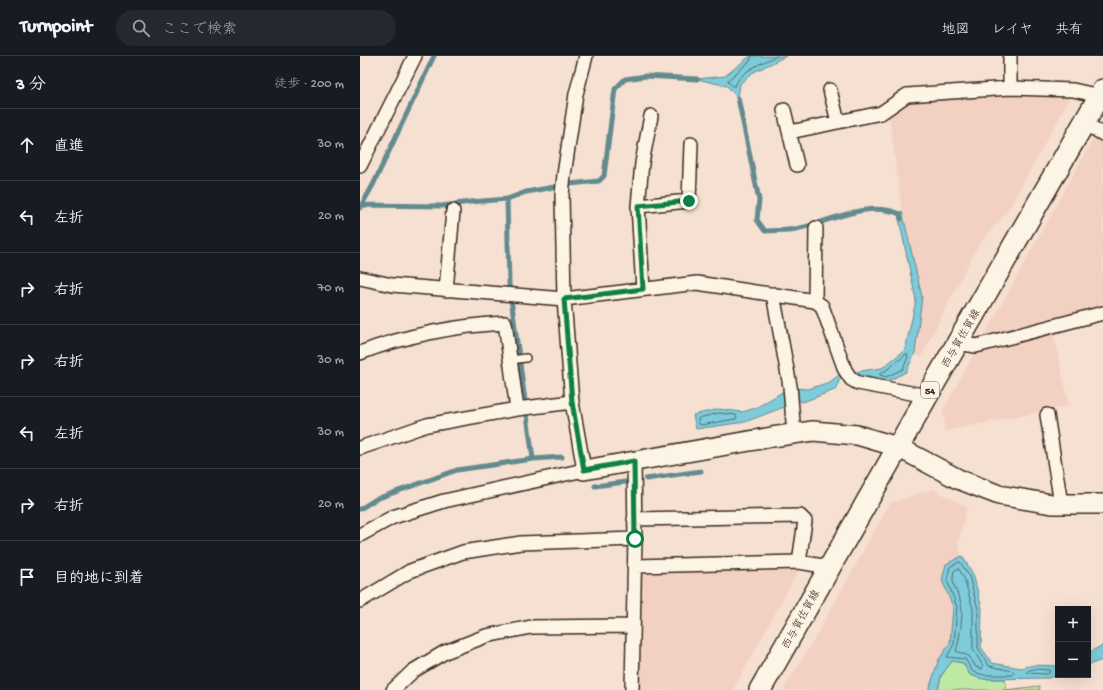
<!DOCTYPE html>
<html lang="ja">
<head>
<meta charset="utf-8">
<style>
  :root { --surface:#171b24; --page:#242831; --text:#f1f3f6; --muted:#9ea1a6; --line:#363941 }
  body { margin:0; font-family:"Gochi Hand","Klee One",sans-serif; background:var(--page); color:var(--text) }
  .controls { position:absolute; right:12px; bottom:12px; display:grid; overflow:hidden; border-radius:0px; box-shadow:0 4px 16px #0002 }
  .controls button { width:36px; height:36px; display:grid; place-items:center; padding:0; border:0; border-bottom:1px solid var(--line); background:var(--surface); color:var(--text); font:20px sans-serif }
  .stop { position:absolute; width:12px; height:12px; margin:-9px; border:3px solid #0b8043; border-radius:50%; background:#fff }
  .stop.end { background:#0b8043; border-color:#fff; box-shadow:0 1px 4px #0008 }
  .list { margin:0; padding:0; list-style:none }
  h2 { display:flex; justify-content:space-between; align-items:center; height:52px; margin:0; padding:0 16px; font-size:17px }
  h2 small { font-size:13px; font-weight:400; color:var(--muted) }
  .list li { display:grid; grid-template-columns:26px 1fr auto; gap:12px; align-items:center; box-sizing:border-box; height:72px; padding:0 16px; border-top:1px solid var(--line) }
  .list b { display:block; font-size:15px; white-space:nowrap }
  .list em { font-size:13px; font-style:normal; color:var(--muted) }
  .icon { flex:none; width:22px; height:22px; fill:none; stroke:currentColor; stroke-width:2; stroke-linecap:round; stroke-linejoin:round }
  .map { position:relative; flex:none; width:743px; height:634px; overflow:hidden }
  header { display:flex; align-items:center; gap:24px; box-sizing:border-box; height:56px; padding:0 20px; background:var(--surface); border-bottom:1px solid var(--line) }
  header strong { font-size:19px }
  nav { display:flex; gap:22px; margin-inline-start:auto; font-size:14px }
  .search { width:280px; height:36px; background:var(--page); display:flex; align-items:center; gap:10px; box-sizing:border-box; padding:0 14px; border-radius:22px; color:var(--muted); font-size:15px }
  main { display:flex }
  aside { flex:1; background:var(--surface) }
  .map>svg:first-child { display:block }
  .built { fill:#f2d1c3 }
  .green { fill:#bee9a5; stroke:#7c8a62 }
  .water { fill:#7dcbdb; stroke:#638b8f }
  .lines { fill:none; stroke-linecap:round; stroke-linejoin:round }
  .shore { stroke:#556a6a; stroke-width:1 }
  .stream { stroke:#638b8f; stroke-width:5 }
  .lane-casing { stroke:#3b2a1e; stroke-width:10 }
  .street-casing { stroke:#3b2a1e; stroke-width:16 }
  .secondary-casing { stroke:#3b2a1e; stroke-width:22 }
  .primary-casing { stroke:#3b2a1e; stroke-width:24 }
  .lane { stroke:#fcf5e5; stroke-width:7 }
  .street { stroke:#fcf5e5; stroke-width:13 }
  .secondary { stroke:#fcf5e5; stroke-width:19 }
  .primary { stroke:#fcf5e5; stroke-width:21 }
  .route { stroke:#0b8043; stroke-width:5 }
  .labels { text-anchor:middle; stroke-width:3; stroke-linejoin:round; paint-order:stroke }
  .shield { fill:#fcf5e5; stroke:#75675a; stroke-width:1 }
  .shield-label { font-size:10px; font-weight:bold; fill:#3b2a1e }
  .street-label { font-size:11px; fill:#3b2a1e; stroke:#fcf5e5 }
</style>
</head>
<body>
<header>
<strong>Turnpoint</strong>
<div class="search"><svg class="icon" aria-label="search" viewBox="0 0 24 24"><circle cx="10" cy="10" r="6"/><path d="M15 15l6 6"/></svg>ここで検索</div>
<nav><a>地図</a><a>レイヤ</a><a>共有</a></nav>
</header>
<main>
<aside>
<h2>3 分<small>徒歩 · 200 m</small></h2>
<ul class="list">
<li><svg class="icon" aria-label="ahead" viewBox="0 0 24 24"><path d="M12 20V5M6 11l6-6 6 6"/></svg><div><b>直進</b></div><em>30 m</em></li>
<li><svg class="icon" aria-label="left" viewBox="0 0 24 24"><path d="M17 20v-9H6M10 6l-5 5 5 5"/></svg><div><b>左折</b></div><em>20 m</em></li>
<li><svg class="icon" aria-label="right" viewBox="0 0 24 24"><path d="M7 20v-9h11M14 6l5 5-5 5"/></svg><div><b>右折</b></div><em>70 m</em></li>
<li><svg class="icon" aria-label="right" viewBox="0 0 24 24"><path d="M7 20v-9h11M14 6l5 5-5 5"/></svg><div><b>右折</b></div><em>30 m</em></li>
<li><svg class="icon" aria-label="left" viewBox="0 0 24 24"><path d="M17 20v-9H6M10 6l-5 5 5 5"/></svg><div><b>左折</b></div><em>30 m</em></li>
<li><svg class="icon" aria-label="right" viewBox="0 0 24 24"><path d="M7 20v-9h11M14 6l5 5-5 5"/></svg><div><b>右折</b></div><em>20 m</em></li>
<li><svg class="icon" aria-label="arrive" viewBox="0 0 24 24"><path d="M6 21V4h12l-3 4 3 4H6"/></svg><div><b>目的地に到着</b></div></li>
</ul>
</aside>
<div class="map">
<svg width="743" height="634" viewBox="0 0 743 634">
  <rect width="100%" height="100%" fill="#f6e0d1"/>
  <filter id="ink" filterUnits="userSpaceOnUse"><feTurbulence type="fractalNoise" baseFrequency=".025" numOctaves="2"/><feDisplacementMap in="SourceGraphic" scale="8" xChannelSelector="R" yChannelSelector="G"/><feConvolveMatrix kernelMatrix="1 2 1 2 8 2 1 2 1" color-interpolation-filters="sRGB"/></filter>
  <g filter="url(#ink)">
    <path class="built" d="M698,37L711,40L648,154L617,191L561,301L555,297L562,241L542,155L529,59L554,44L650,38Z
      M743,65V256L692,270L709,350L585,375L583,354Z
      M573,433L607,451L598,488L602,500L596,591L572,634H423L452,587L530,447Z
      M441,510L373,634H278L282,513Z"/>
    <path class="green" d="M592,605L603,607L610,619L624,623H645L646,634L679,630L680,634H578L581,620Z"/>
    <path class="water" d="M390,0H426L392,17L380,28L378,42L367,30L337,23L365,20Z
      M542,155L562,241L555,297L546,316L526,326L498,318L479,324L477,333L443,346L437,344L427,348L424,351L385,366L336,373L333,359L359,353L382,356L396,352L424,335L434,332L448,333L470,326L480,318L522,312L545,294L556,244L538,158Z
      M602,500L613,518L622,552L621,591L632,607L661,612L674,609L698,610V619L688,622L623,623L610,619L603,607L592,605L581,620L578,634H569L578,605L590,587L593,551L582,524L586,508Z
      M743,589V604L728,609V597Z"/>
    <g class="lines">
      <path class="shore" d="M392,0L390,5L368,24V26L373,30H375C380,15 404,6 417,0
        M547,298L548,301L543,313L526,321L520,319V317L525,315Z
        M360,357L376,359L377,362L375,363L341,369L339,368L338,363L339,362Z
        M600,506L609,520L618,553V592L629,610L653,615L654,617L653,619H624L613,616L605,603L587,601L594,588L597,551L587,524L590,511Z
        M597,513H599L604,522L613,553V593L623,610L622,613L616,611L609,600L596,595C599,587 604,556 601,548C598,534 590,530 594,515Z
        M675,613L689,614L690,616L687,618L667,617L668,615Z"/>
      <path class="stream" d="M378,42L399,144L397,164L405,175C415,174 426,175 436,173C468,167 507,143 540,158L541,163
        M210,128L239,125L244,120L255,33L265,23L286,20L337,23
        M2,149L82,150L110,146L147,143
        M0,152L13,129L74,0
        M173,403L149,228L147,143L166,136L194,131
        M286,423L341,415
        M235,430L265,426
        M0,453L16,443L97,414L173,403L202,401"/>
      <defs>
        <path id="lane" d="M150,304L166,302"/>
        <path id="street" d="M650,32V0
          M470,34L478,66
          M424,54L437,109
          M724,67L743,78
          M430,76L521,57L547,39L650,32L713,34L740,40
          M0,110L55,0
          M278,150L282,107L291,60
          M0,222L32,229L204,243L337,227L455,245L462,250L485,314L491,323L498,327L567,340
          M283,233L278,150L329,145L331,88
          M86,234L93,155
          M413,238L430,330L434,378
          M455,245L456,172
          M597,287L616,290L743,257
          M0,297C43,280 99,269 145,267L157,353
          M687,359L701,448
          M0,392L67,369L157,353L212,346
          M274,463L440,460L445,465L439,506
          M0,479L33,461L84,445L224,414L212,346L204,243L202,139L204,119L216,38L226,0
          M274,510L439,506L469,511
          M0,545L50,515L103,496L161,487L275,483
          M33,634L53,615L85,596L126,580L171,571L273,570
          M272,634L275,483L274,405"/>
        <path id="secondary" d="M224,414L412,381L453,375L497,379L538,391L598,423L639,439L692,448H743"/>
        <path id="primary" d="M400,634L567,340L743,34"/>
      </defs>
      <use href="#lane" class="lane-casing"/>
      <use href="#street" class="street-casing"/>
      <use href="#secondary" class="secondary-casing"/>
      <use href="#primary" class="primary-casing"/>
      <use href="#lane" class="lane"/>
      <use href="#street" class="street"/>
      <use href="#secondary" class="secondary"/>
      <use href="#primary" class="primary"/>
    </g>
  </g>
  <g class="lines" filter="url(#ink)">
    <path class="route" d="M275,483L274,405L224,414L212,346L204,243L283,233L278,150L329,145"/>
  </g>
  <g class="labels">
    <rect class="shield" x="561" y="326" width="18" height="16" rx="3"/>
    <g class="shield-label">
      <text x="570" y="338">54</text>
    </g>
    <g class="street-label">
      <text transform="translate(600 282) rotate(-60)" y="4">西与賀佐賀線</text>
      <text transform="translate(440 563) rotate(-61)" y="4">西与賀佐賀線</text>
    </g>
  </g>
</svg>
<div class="controls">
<button>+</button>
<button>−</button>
</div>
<div class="stop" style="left:275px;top:483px"></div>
<div class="stop end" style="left:329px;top:145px"></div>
</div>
</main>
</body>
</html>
